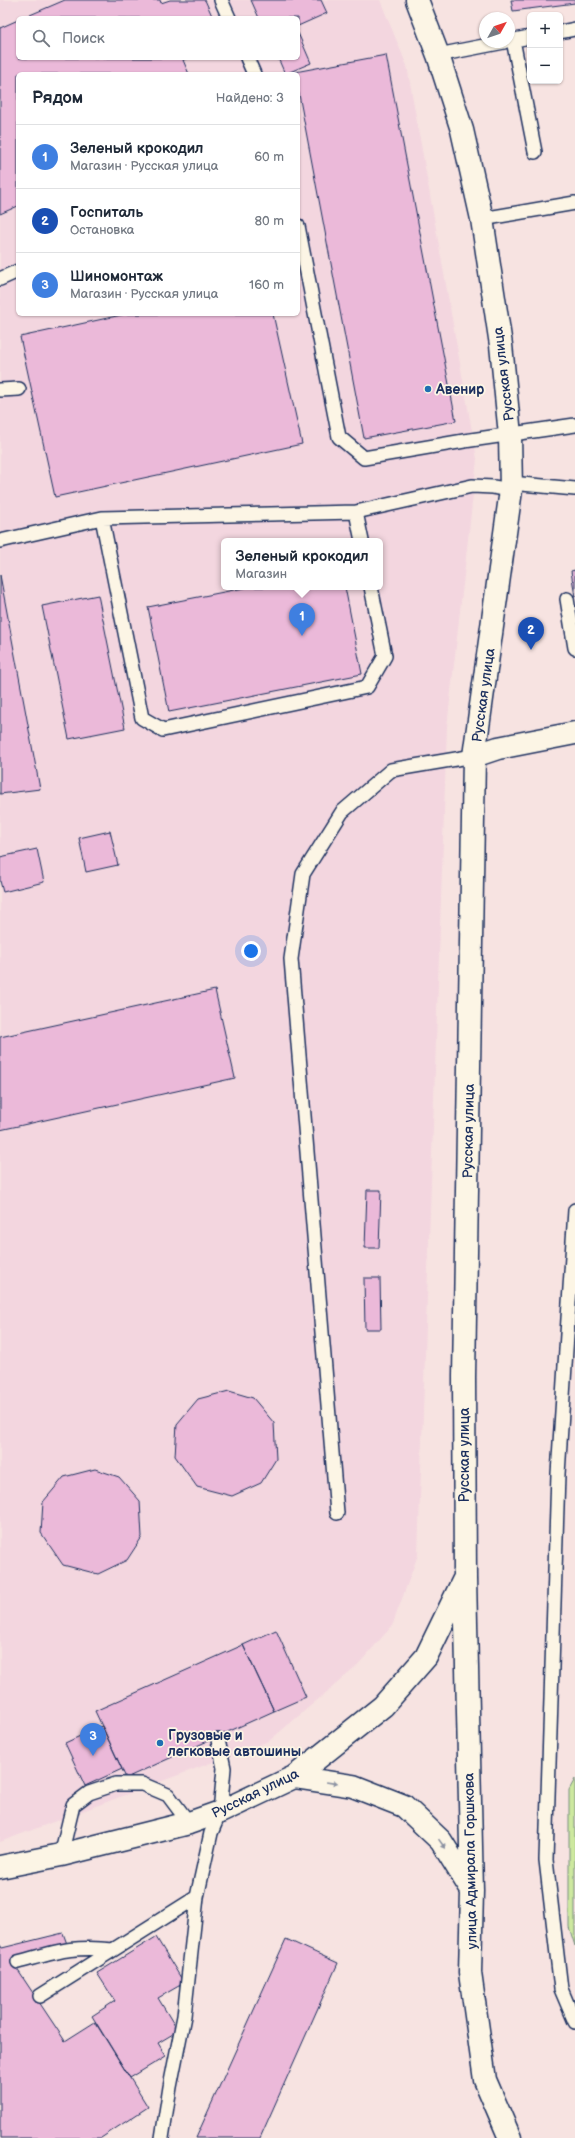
<!DOCTYPE html>
<html lang="ru">
<head>
<meta charset="utf-8">
<style>
  :root { --surface:#fff; --page:#f2f2f3; --text:#1f2937; --muted:#747a83; --line:#e0e1e3; --accent:#b45309 }
  body { margin:0; font-family:"Balsamiq Sans",sans-serif; background:var(--page); color:var(--text) }
  .controls { position:absolute; right:12px; top:12px; display:grid; overflow:hidden; border-radius:6px; box-shadow:0 1px 3px #0004 }
  .controls button { width:36px; height:36px; display:grid; place-items:center; padding:0; border:0; border-bottom:1px solid var(--line); background:var(--surface); color:var(--text); font:20px sans-serif }
  .compass { position:absolute; left:479px; top:12px; width:36px; height:36px; border-radius:50%; background:var(--surface); box-shadow:0 1px 3px #0004; rotate:50deg }
  .you { position:absolute; left:251px; top:951px; width:14px; height:14px; margin:-10px; border:3px solid #fff; border-radius:50%; background:#1a73e8; box-shadow:0 0 0 6px #1a73e833 }
  .badge { display:grid; place-items:center; width:26px; height:26px; border-radius:50%; background:var(--accent); color:#fff; font-size:13px; font-weight:700 }
  .pin { position:absolute; translate:-50% -33px; filter:drop-shadow(0 1px 2px #0008) }
  .pin::after { content:''; position:absolute; top:21px; width:14px; height:12px; background:inherit; clip-path:polygon(0 0,100% 0,50% 100%) }
  .popup { position:absolute; left:221px; top:538px; width:162px; height:52px; box-sizing:border-box; display:grid; place-content:center; border-radius:6px; background:var(--surface); filter:drop-shadow(0 1px 3px #0005); font-size:13px; white-space:nowrap; color:var(--muted) }
  .popup b { font-size:15px; color:var(--text) }
  .popup::after { content:''; position:absolute; left:50%; top:100%; margin-left:-8px; border:8px solid transparent; border-top-color:var(--surface) }
  .list { margin:0; padding:0; list-style:none }
  h2 { display:flex; justify-content:space-between; align-items:center; height:52px; margin:0; padding:0 16px; font-size:17px }
  h2 small { font-size:13px; font-weight:400; color:var(--muted) }
  .list li { display:grid; grid-template-columns:26px 1fr auto; gap:12px; align-items:center; box-sizing:border-box; height:64px; padding:0 16px; border-top:1px solid var(--line) }
  .list b { display:block; font-size:15px; white-space:nowrap }
  .list p { margin:0; font-size:13px; white-space:nowrap; color:var(--muted) }
  .list em { font-size:13px; font-style:normal; color:var(--muted) }
  .icon { flex:none; width:22px; height:22px; fill:none; stroke:currentColor; stroke-width:2; stroke-linecap:round; stroke-linejoin:round }
  .map { position:relative; flex:none; width:575px; height:2138px; overflow:hidden }
  .search { position:absolute; background:var(--surface); box-shadow:0 1px 3px #0004; left:16px; top:16px; width:284px; height:44px; display:flex; align-items:center; gap:10px; box-sizing:border-box; padding:0 14px; border-radius:6px; color:var(--muted); font-size:15px }
  .panel { position:absolute; background:var(--surface); box-shadow:0 1px 3px #0004; left:16px; top:72px; width:284px; height:244px; border-radius:6px }
  .map>svg:first-child { display:block }
  .built { fill:#f3d6df; fill-rule:evenodd }
  .green { fill:#cde89f; stroke:#748c7e }
  .building { fill:#ebb9d9; stroke:#1b2f5e }
  .lines { fill:none; stroke-linecap:round; stroke-linejoin:round }
  .service-casing { stroke:#1b2f5e; stroke-width:16 }
  .minor-casing { stroke:#1b2f5e; stroke-width:25 }
  .primary-casing { stroke:#1b2f5e; stroke-width:25 }
  .service { stroke:#fcf5e5; stroke-width:13 }
  .minor { stroke:#fcf5e5; stroke-width:22 }
  .primary { stroke:#fcf5e5; stroke-width:22 }
  .oneway { fill:#8c92a2 }
  .poi-dot { fill:#1f6fb2; stroke:#fcf5e5; stroke-width:1.5 }
  .labels { text-anchor:middle; stroke-width:3.5; stroke-linejoin:round; paint-order:stroke }
  .street-label { font-size:14px; fill:#1b2f5e; stroke:#fcf5e5 }
  .poi-label { font-size:14px; font-weight:bold; fill:#1b2f5e; stroke:#fcf5e5; text-anchor:start }
</style>
</head>
<body>
<div class="map">
<svg width="575" height="2138" viewBox="0 0 575 2138">
  <rect width="100%" height="100%" fill="#f7e3e1"/>
  <filter id="ink" filterUnits="userSpaceOnUse"><feTurbulence type="fractalNoise" baseFrequency=".025" numOctaves="2"/><feDisplacementMap in="SourceGraphic" scale="8" xChannelSelector="R" yChannelSelector="G"/><feConvolveMatrix kernelMatrix="1 2 1 2 8 2 1 2 1" color-interpolation-filters="sRGB"/></filter>
  <g filter="url(#ink)">
    <path class="built" d="M0,0H380L407,66L477,459L447,727L418,1555L392,1626L355,1668L269,1741L0,1842ZM18,18H298V58H18ZM18,74H298V314H18ZM224,541H380V587H224Z"/>
    <path class="green" d="M575,1779V1946L569,1927V1790Z"/>
    <path class="building" d="M65,0H160L161,3L170,0H205L213,18H23Z
      M251,0H321L327,13L298,26V18H259Z
      M511,0H575V3L513,11Z
      M18,20V58H188L183,60L189,74H18V206L0,214V28Z
      M298,33L311,63L285,74L278,58H298Z
      M386,55L456,421L364,438L298,89V74H295V72Z
      M126,314H273L302,444L55,497L20,337Z
      M575,570V597L571,571Z
      M0,575L40,789L0,794Z
      M249,587H345L362,674L169,712L148,607Z
      M98,595L125,728L69,739L42,606Z
      M110,831L118,865L86,872L79,838Z
      M37,849L44,882L3,892L0,881V857Z
      M215,990L235,1078L0,1130V1037Z
      M367,1190H381L379,1248H365Z
      M364,1278H380L381,1329H365Z
      M229,1391L253,1398L274,1423L276,1459L261,1483L232,1496L197,1487L175,1456L177,1424L198,1399Z
      M95,1469L119,1477L140,1501L142,1537L127,1560L98,1574L63,1565L41,1533L43,1502L64,1477Z
      M276,1630L306,1697L274,1711L243,1645Z
      M243,1645L274,1711L126,1778L95,1711Z
      M102,1726L122,1769L85,1786L65,1743Z
      M63,1933L71,1955L17,1969L65,2041L95,2022L148,2107L101,2138H0V1945L2,1948Z
      M156,1937L184,1983L158,1998L178,2031L158,2043L166,2056L130,2078L92,2016L115,2001L97,1973Z
      M286,1939L338,1963L260,2138H196Z"/>
    <g class="lines">
      <defs>
        <path id="service" d="M221,0L229,18
          M560,32L575,29
          M513,40L535,152
          M509,41L530,37
          M438,55L504,42
          M247,58L254,74
          M482,219L575,203
          M298,226L339,437L364,458L464,441L575,425
          M0,279L18,271
          M0,390L19,389
          M511,483L575,489
          M356,512L362,541
          M102,518L142,718L163,730L367,687L385,656L371,587
          M0,541L102,518L356,512L472,486L493,487L511,490
          M567,599L575,648
          M575,1210L558,1474L546,1860L561,1989L575,2022
          M337,1513L291,959L303,874L342,812L391,770L474,756
          M61,1855L73,1805L89,1793L116,1784H142L168,1795L189,1823
          M18,1962C56,1952 73,1945 113,1950
          M40,1996L197,1897
          M162,2138L170,2087L184,2016L197,1897L211,1833L220,1812L224,1768L218,1740"/>
        <path id="minor" d="M474,756L498,748L575,733"/>
        <path id="primary" d="M417,0L438,55L462,130L482,219L501,345L510,435L511,490L474,756L464,1377L465,1578L472,1891L470,1973L485,2080L510,2138
          M294,1777L353,1786L404,1806L441,1841L472,1891
          M0,1867L61,1855L189,1823L220,1812L294,1777L383,1706L426,1657L463,1581"/>
      </defs>
      <use href="#service" class="service-casing"/>
      <use href="#minor" class="minor-casing"/>
      <use href="#primary" class="primary-casing"/>
      <use href="#service" class="service"/>
      <use href="#minor" class="minor"/>
      <use href="#primary" class="primary"/>
    </g>
    <defs><path id="oneway-solid" d="M-6-.8H1V-3.2L6.5 0L1 3.2V.8H-6Z"/></defs>
    <g class="oneway">
      <use href="#oneway-solid" transform="translate(332 1783) rotate(9)"/>
      <use href="#oneway-solid" transform="translate(442 1844) rotate(55)"/>
    </g>
  </g>
  <g class="poi-dot">
    <circle cx="428" cy="389" r="4"/>
    <circle cx="160" cy="1743" r="4"/>
  </g>
  <g class="labels">
    <g class="street-label">
      <text transform="translate(503 374) rotate(-97)" y="5">Русская улица</text>
      <text transform="translate(483 695) rotate(-82)" y="5">Русская улица</text>
      <text transform="translate(468 1131) rotate(-89)" y="5">Русская улица</text>
      <text transform="translate(464 1455) rotate(-90)" y="5">Русская улица</text>
      <text transform="translate(255 1793) rotate(-26)" y="5">Русская улица</text>
      <text transform="translate(470 1861) rotate(-91)" y="5">улица Адмирала Горшкова</text>
    </g>
    <g class="poi-label">
      <text x="436" y="394">Авенир</text>
      <text x="168" y="1740">Грузовые и<tspan x="168" dy="16">легковые автошины</tspan></text>
    </g>
  </g>
</svg>
<div class="controls">
<button>+</button>
<button>−</button>
</div>
<svg class="compass" viewBox="-18 -18 36 36"><path d="M0-13l5 13h-10z" fill="#e53935"/><path d="M0 13l5-13h-10z" fill="#747a83"/></svg>
<div class="you"></div>
<div class="pin badge" style="left:302px;top:636px;background:#3f7fe0">1</div>
<div class="popup"><b>Зеленый крокодил</b>Магазин</div>
<div class="pin badge" style="left:531px;top:650px;background:#1a4fb4">2</div>
<div class="pin badge" style="left:93px;top:1756px;background:#3f7fe0">3</div>
<div class="search"><svg class="icon" aria-label="search" viewBox="0 0 24 24"><circle cx="10" cy="10" r="6"/><path d="M15 15l6 6"/></svg>Поиск</div>
<section class="panel">
<h2>Рядом<small>Найдено: 3</small></h2>
<ul class="list">
<li><span class="badge" style="background:#3f7fe0">1</span><div><b>Зеленый крокодил</b><p>Магазин · Русская улица</p></div><em>60 m</em></li>
<li><span class="badge" style="background:#1a4fb4">2</span><div><b>Госпиталь</b><p>Остановка</p></div><em>80 m</em></li>
<li><span class="badge" style="background:#3f7fe0">3</span><div><b>Шиномонтаж</b><p>Магазин · Русская улица</p></div><em>160 m</em></li>
</ul>
</section>
</div>
</body>
</html>
